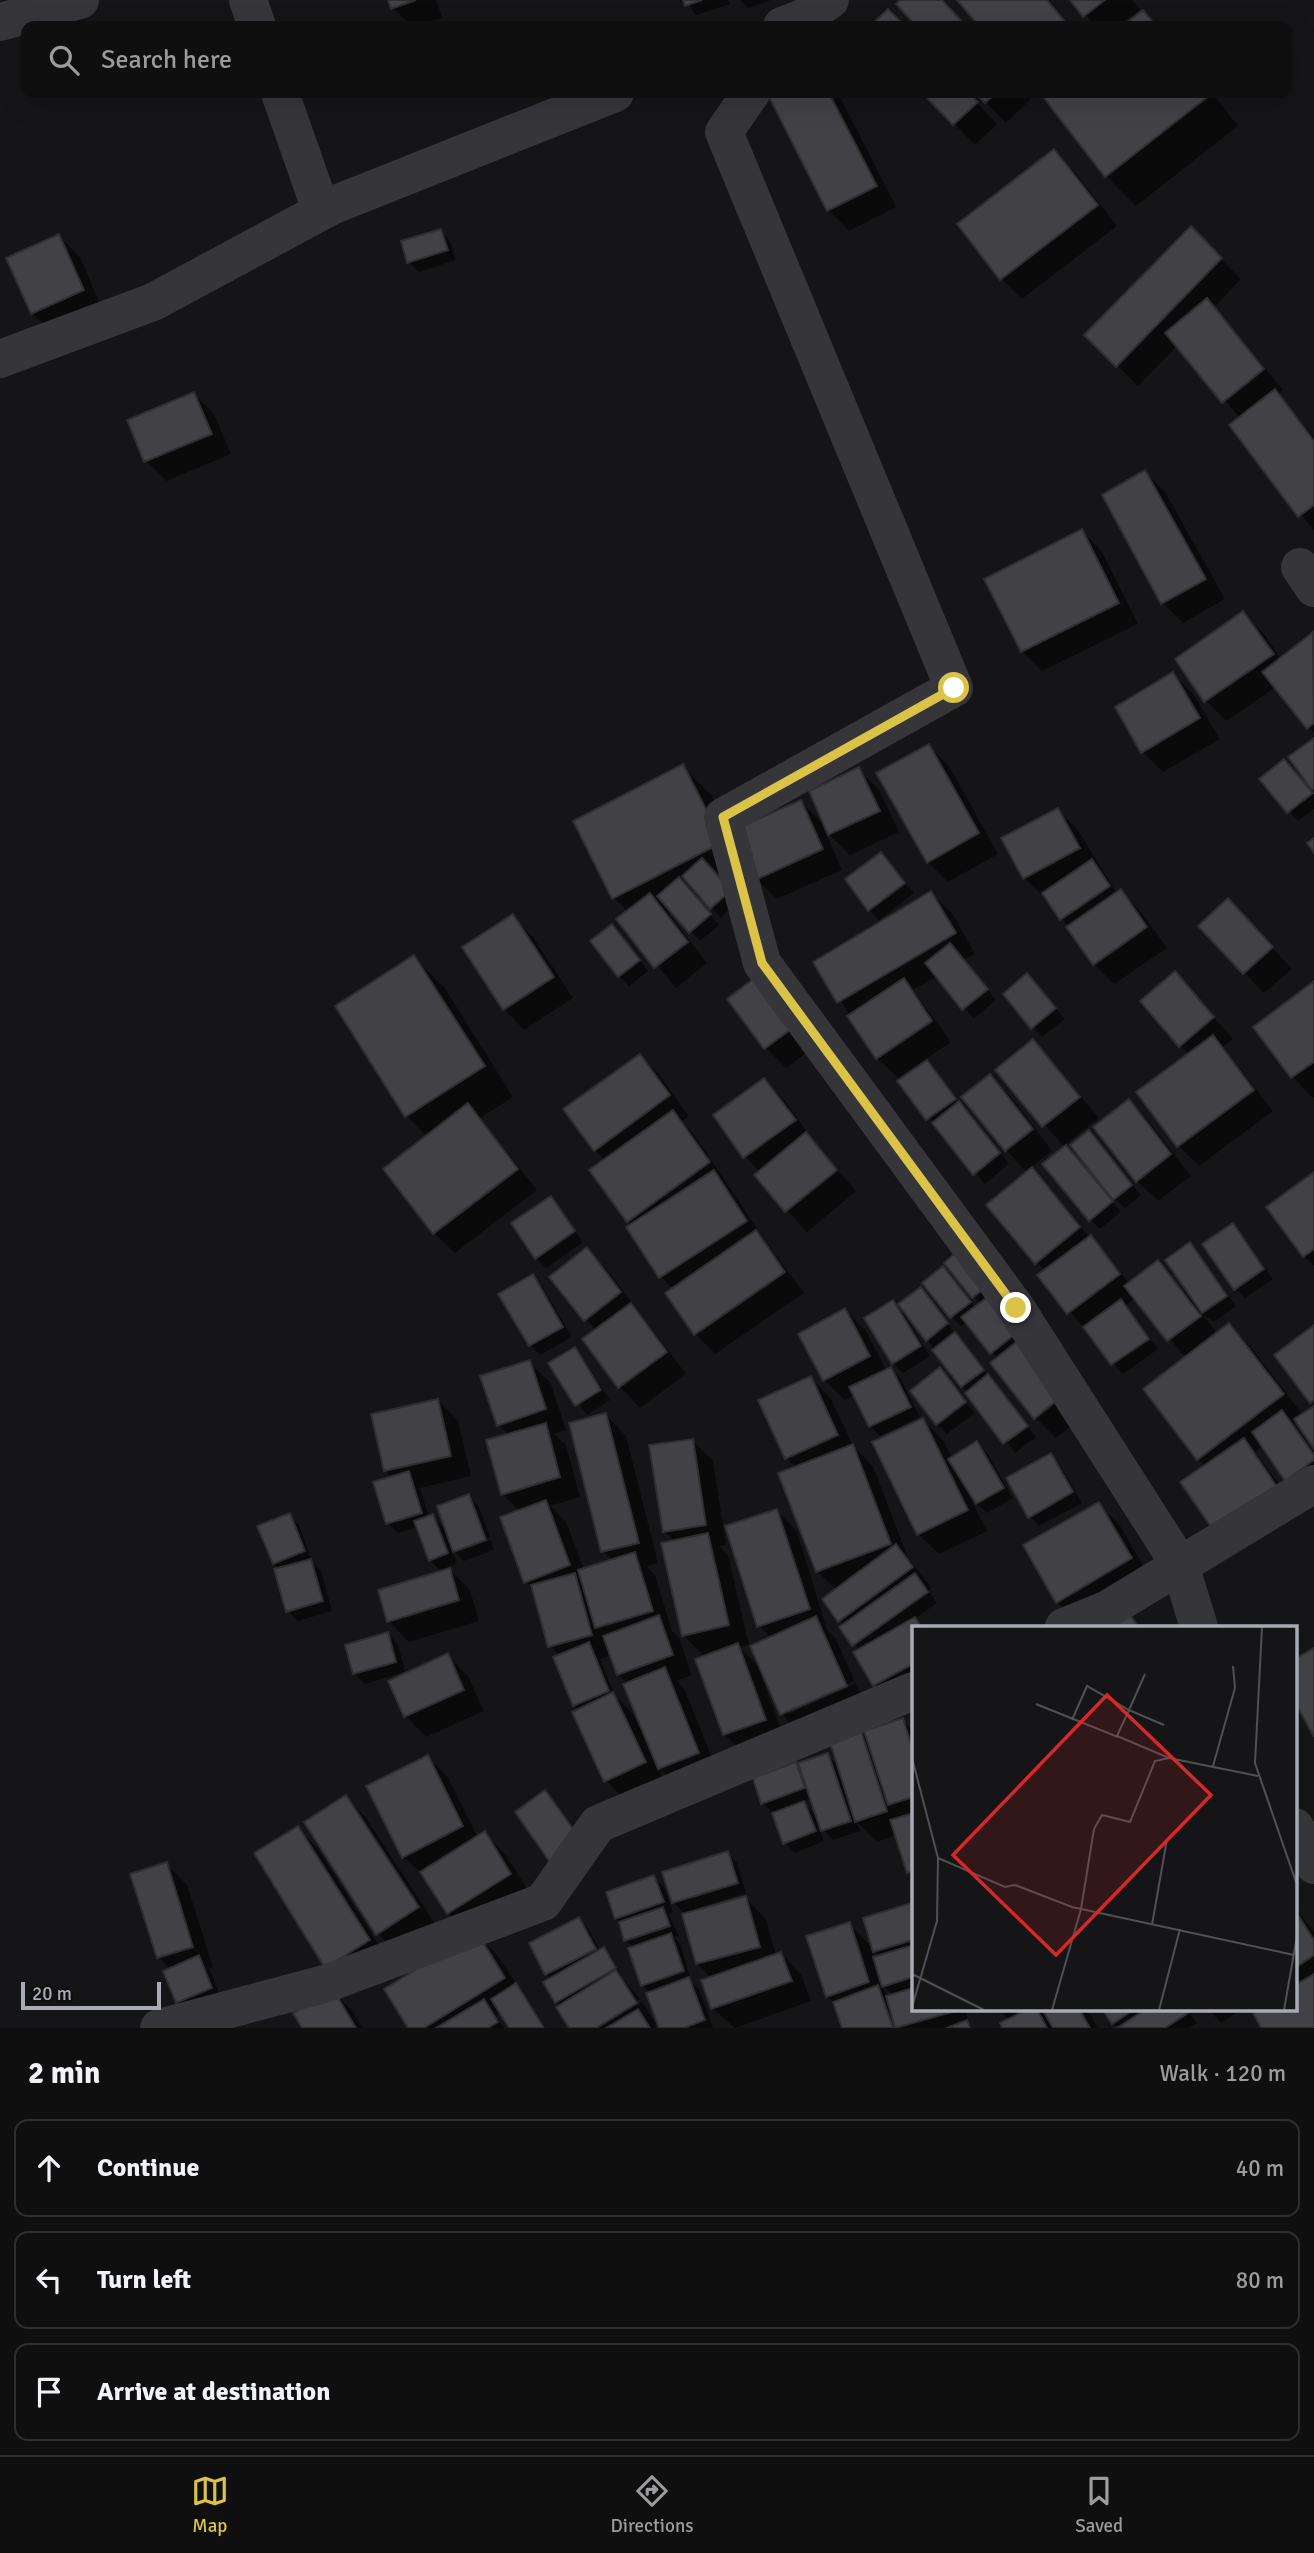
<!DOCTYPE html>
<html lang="en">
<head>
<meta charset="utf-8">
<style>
  :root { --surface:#100f10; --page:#1e1d1e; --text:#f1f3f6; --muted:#9c9c9f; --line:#302f30; --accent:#dbc347 }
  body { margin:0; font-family:Signika,sans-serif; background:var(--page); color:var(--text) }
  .scale { position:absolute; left:21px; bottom:18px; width:140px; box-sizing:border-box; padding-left:7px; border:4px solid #a8aab4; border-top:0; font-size:19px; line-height:24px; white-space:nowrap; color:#a8aab4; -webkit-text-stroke:5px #100f11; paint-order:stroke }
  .stop { position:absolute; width:21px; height:21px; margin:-16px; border:5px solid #dbc347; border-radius:50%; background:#fff }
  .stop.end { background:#dbc347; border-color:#fff; box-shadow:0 2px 7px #0008 }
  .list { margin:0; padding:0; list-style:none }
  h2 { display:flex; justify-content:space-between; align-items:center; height:91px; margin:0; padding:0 28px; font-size:30px }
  h2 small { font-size:23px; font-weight:400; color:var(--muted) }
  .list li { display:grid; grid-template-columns:46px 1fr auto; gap:21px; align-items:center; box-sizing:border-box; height:98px; margin:0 14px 14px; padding:0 14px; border:2px solid var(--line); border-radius:14px }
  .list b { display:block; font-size:26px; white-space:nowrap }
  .list em { font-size:23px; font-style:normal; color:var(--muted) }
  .icon { flex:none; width:38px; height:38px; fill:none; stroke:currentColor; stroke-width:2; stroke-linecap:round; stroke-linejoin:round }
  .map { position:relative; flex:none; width:1314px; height:2028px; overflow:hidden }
  .search { position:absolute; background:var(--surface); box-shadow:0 7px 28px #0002; left:21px; right:21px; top:21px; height:77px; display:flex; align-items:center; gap:18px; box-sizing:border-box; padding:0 24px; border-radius:14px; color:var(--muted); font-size:26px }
  .sheet { height:427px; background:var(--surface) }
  nav { display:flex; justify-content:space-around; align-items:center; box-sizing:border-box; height:98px; border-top:2px solid var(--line); background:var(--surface); font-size:19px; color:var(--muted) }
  nav a { display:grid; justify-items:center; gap:4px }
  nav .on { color:var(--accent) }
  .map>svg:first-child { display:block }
  .shadow { fill:#0007; fill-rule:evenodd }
  .building { fill:#424246; stroke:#2f2f32; stroke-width:2 }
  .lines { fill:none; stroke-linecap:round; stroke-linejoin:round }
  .minor { stroke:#36363a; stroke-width:38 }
  .route { stroke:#dbc347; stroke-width:9 }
  .inset-road { fill:none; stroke:#505055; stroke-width:2 }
  .view { fill:#d62828; fill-opacity:0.15; stroke:#d62828; stroke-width:3.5 }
  .inset-edge { fill:none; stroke:#a8aab4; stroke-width:3.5 }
</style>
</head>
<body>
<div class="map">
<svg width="1314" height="2028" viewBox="0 0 1314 2028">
  <rect width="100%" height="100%" fill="#151416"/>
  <path class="shadow" d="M390,0H436L442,18L411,26L393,8Z
    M685,0H728L730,4L696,15Z
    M740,0H771L748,8Z
    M959,0H1049L1071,26H981Z
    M1072,0H1132L1140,10L1118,26H1095Z
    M769,93H838L896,207L849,231L829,210Z
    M924,93H967L997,124L975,145Z
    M977,93H1025L1031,99L1006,123Z
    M1042,93H1212L1238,126L1136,206L1106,176Z
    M1054,151L1074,171L1117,226L1022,299L1001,278Z
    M1191,229L1241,279L1214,307L1283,390L1278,394L1314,437V531L1231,425L1240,418L1178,345L1138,386L1087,335Z
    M440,231L450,241L456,260L419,272L409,262Z
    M59,236L80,257L103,311L53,334L32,313Z
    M194,394L214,414L231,454L166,481L146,461Z
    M1145,472L1165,492L1225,599L1183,623L1163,603Z
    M1082,531L1102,552L1138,624L1042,671L1022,651Z
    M1243,613L1264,634L1281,659L1314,635V733L1276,687L1226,721L1206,701Z
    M1173,674L1194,695L1220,739L1163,772L1143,752Z
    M928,746L949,766L998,854L948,882L928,862Z
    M682,766L712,796L744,858L801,802L826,827L859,770L879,790L899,832L850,855L824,829L842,870L777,899L756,879L721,918L702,897L698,900L719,925L700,941L674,912L669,914L707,963L676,988L619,919L628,912L614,898Z
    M1294,771L1314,795V809L1298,821L1289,811Z
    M1058,810L1078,830L1117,894L1121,891L1141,912L1167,948L1114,984L1094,964L1047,897L1045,898L1024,878Z
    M881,854L914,893L879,920L869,910Z
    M931,893L952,913L975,954L964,960L996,1000L974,1019L937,976L913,990L951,1042L898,1078L877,1058L816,962Z
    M512,916L533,937L573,998L524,1030L504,1009Z
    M1248,921L1292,969L1264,993L1200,926Z
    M622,937L648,971L629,986L619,976Z
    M414,958L444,987L513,1097L480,1118L537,1190L455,1253L434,1233L427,1137L407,1116L337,1007Z
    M1175,974L1233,1039L1223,1047L1273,1111L1199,1166L1178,1146L1189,1055L1142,1001Z
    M1314,984V1097L1313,1098L1293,1077L1256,1027Z
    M1037,986L1065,1019L1042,1037L1033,1027Z
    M730,999L817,1045L786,1068L766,1048Z
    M1033,1041L1099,1118L1065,1145L1121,1212L1100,1229L1090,1220L1065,1148L998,1070Z
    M640,1056L660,1076L689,1116L682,1121L693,1133L766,1242L804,1293L715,1354L695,1334L673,1289L661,1277L628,1221L605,1160L595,1150Z
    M927,1062L1009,1164L985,1184L900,1082Z
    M990,1077L1011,1097L1052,1151L1030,1168L1130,1284L1158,1262L1190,1298L1193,1296L1190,1244L1236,1306L1214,1322L1202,1314L1218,1334L1229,1325L1250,1346L1303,1415L1314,1408V1445L1297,1420L1293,1423L1314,1453V1477L1263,1446L1255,1452L1297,1508L1205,1466L1198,1459L1186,1358L1136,1298L1125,1306L1158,1349L1123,1374L1040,1276L1045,1271L1036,1262L1028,1173L1006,1150Z
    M764,1080L785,1101L814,1142L856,1191L807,1232L756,1175L760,1172L745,1156Z
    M1129,1102L1149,1122L1191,1176L1158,1201L1137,1181Z
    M1089,1133L1141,1195L1125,1208L1114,1198Z
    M1314,1174V1266L1304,1256Z
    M551,1198L583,1242L546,1268L536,1258Z
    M1233,1226L1273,1279L1245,1298L1235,1288Z
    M587,1250L607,1270L686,1374L640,1408L620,1387L584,1339L596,1331L552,1277Z
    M962,1250L1084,1416L1056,1438L1035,1417L998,1359L967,1322L961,1326L951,1316L943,1268L976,1308L981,1304L946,1263Z
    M532,1276L542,1286L572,1337L540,1355L530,1345L501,1295Z
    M921,1290L1036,1437L1015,1453L927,1340Z
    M893,1303L903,1313L930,1356L903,1373L893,1363Z
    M845,1310L866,1331L887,1371L891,1369L901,1379L920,1417L880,1436L870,1426L855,1395L845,1400L824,1380Z
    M574,1350L584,1360L610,1400L587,1415L551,1364Z
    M529,1362L550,1382L566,1430L554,1434L566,1445L580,1497L550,1506L566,1522L584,1570L613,1561L603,1551L606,1415L626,1436L658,1563L646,1566L655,1575L672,1631L679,1638L692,1675L677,1681L685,1690L718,1773L680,1789L658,1767L665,1783L626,1801L606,1781L579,1710L575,1705L560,1656L550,1646L535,1591L526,1582L520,1511L502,1494L509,1435L498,1425ZM612,1655L619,1675L628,1684L642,1725L639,1726L634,1715L615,1696L600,1659Z
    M940,1370L975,1413L947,1434L937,1424Z
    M811,1378L831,1399L853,1446L873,1466L908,1558L932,1588L928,1591L937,1603L914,1619L923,1627H913V1695L895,1706L874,1685L855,1652L859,1650L840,1620L836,1590L817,1571L796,1468L787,1458Z
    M438,1400L458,1421L471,1476L420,1488L429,1517L433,1516L447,1531L469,1496L479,1507L490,1537L457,1548V1552L491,1540L494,1550L464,1561L451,1547L457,1563L447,1567L470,1590L479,1621L409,1642L389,1621L380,1591L442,1572L430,1560L418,1527L398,1533L388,1523L392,1478L385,1471Z
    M923,1420L943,1440L952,1458L977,1444L987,1453L1013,1498L987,1513L971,1499L987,1531L939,1554L918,1534Z
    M692,1440L713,1461L726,1545L719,1546L728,1555L749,1645L739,1647L762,1670L771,1638L759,1626L777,1511L797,1531L827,1630L836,1639L866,1707L802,1735L782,1714L764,1674L761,1675L785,1740L745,1755L724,1734L705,1657L683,1635L675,1542L664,1531ZM854,1681L855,1684L789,1714V1710Z
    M1051,1455L1060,1465L1082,1503L1039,1526L1029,1516Z
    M1098,1504L1119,1524L1151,1579L1078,1622L1057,1602Z
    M289,1515L299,1525L312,1562L321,1571L332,1611L298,1621L288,1611L280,1569L274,1563Z
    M388,1634L398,1644L405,1672L365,1684L355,1674L347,1646Z
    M448,1655L468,1676L484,1711L426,1737L406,1716Z
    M902,1720L913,1731V1877L908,1872L896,1835L877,1842L856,1821L860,1831L833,1840L818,1825L824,1841L795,1853L785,1843L773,1813L763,1803L796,1764L803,1771L827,1755L840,1767L861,1733L869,1742ZM812,1799L821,1824L818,1825L813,1813L803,1802Z
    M428,1757L448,1777L478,1838L485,1833L505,1854L531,1895L469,1934L448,1913L425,1876L403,1857Z
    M545,1793L555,1803L590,1851Z
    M346,1797L366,1818L438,1928L398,1954L378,1934L306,1822Z
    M298,1828L318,1849L389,1961L347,1987Z
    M727,1853L737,1863L746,1893L695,1909L696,1912L746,1898L766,1919L776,1956L781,1954L801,1974L811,2001L735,2028L712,2008V1978L697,1964L686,1915L673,1902Z
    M166,1864L187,1885L213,1967L209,1968L221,1998L188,2012L178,2002L170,1969L158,1957Z
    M654,1877L664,1887L673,1912L668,1914L679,1936L674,1937L681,1945L691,1982L699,1989L713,2028H661L651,1993L642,1985L634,1948L626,1940L616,1918Z
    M910,1905L913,1908V2009H965L968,2020L965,2021L972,2028H952L954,2024L942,2028H844L835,2004L827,1996L849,1924L873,1948ZM871,1947L880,1957L874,1959ZM883,1986L893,1995L887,1997Z
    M1295,1907L1314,1932V2028H1263L1253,2010L1295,2009V1987L1300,1984L1295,1978Z
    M579,1919L589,1929L600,1951L603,1949L613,1959L623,1979L640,1999L592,2028H571L557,2002L552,1979L546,1974Z
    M476,1934L497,1955L546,2028H511L502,2013L496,2016L504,2028H410Z
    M333,1991L353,2012L363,2028H304Z
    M642,2002L656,2024L655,2028H599Z
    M999,2009H1087L1098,2028H1004L1009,2020Z
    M1104,2009H1187L1197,2023L1189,2028H1118Z
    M1208,2009H1242L1221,2023Z"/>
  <path class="building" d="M388,0H416L391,9Z
    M683,0H702L685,6Z
    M900,0H942L966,26H916L896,4Z
    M957,0H1047L1069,26H979Z
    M1070,0H1105L1083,17Z
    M888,9L905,26H870Z
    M1143,10L1156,26H1122Z
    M767,93H829L877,186L827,211Z
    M922,93H969L978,102L953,125Z
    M975,93H996L985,103Z
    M1040,93H1208L1210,95L1105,177Z
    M1054,149L1098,205L1000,280L957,224Z
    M1191,226L1222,258L1116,367L1084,335Z
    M441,229L448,250L407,263L401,241Z
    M59,234L84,290L31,314L6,258Z
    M1207,298L1264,369L1222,403L1165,333Z
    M1275,389L1314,441V505L1298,517L1229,425Z
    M194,392L212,434L144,462L127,420Z
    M1145,470L1206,579L1161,604L1102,495Z
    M1082,529L1119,603L1021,652L984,579Z
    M1243,611L1274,654L1204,702L1175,659Z
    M1313,632L1314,723L1307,729L1262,672Z
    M1173,672L1200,718L1141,753L1115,707Z
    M1314,738V788L1312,790L1288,757Z
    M929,744L979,833L927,863L876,773Z
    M1284,759L1313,793L1287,813L1259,779Z
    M683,764L723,842L612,899L573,821Z
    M859,767L880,811L828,835L809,791Z
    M801,800L823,849L755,880L733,830Z
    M1058,808L1080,848L1023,879L1001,838Z
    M1314,838V853L1307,843Z
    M881,852L905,883L868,911L845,879Z
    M702,858L731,890L710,909L682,876Z
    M1092,859L1110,886L1060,920L1042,893Z
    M679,877L711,914L689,933L657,896Z
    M1121,889L1147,927L1093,965L1066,927Z
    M931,891L956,933L837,1003L813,962Z
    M650,893L688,942L654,968L616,919Z
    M1228,898L1273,947L1243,974L1198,926Z
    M513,914L554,977L503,1010L462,947Z
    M612,924L640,960L618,977L590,941Z
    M950,943L988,989L962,1010L925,963Z
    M414,955L485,1066L405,1117L335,1006Z
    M1175,971L1214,1017L1179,1047L1140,1001Z
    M1027,973L1056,1008L1031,1029L1003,994Z
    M760,974L798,1024L764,1049L727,999Z
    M904,978L932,1021L876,1059L847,1016Z
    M1314,981V1062L1291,1078L1253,1027Z
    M1213,1035L1254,1090L1177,1147L1136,1092Z
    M1033,1039L1080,1097L1042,1127L995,1070Z
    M640,1054L670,1095L594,1151L563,1109Z
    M927,1060L956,1099L926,1120L897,1081Z
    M990,1074L1033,1129L1005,1151L961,1097Z
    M764,1078L796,1120L743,1158L713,1115Z
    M1129,1099L1171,1154L1136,1182L1093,1127Z
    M959,1101L1000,1153L973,1175L932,1123Z
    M468,1103L518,1169L433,1234L383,1169Z
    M673,1110L710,1162L627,1222L589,1170Z
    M1089,1130L1132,1185L1113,1200L1070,1145Z
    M806,1132L837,1170L785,1212L754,1175Z
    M1066,1145L1113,1201L1089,1221L1042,1164Z
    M1032,1167L1080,1227L1035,1264L986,1205Z
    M714,1170L747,1221L659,1278L626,1227Z
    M1314,1172V1249L1303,1257L1266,1207Z
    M551,1196L575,1231L535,1259L511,1223Z
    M1233,1223L1264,1269L1234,1290L1202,1244Z
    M756,1230L785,1272L694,1335L665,1293Z
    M1091,1235L1120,1274L1067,1314L1037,1275Z
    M1190,1242L1227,1296L1202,1313L1165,1260Z
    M587,1247L621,1292L584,1321L549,1277Z
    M962,1247L991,1283L972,1298L944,1263Z
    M1158,1260L1201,1316L1167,1341L1124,1286Z
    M943,1266L971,1302L950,1318L922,1283Z
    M533,1274L563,1327L529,1346L498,1294Z
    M921,1287L948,1323L926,1341L898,1304Z
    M989,1296L1018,1332L990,1354L961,1317Z
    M1121,1299L1149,1339L1111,1365L1083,1327Z
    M893,1300L921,1346L892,1364L864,1318Z
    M631,1303L667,1352L618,1388L582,1339Z
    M845,1308L870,1356L823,1381L798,1334Z
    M1229,1323L1284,1394L1197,1460L1143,1389Z
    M1314,1325V1400L1310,1403L1274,1355Z
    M955,1332L984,1370L961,1387L932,1350Z
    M1020,1339L1065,1394L1034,1419L990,1363Z
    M575,1347L601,1390L575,1406L548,1363Z
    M530,1360L546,1409L497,1426L480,1376Z
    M891,1367L911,1407L869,1427L849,1387Z
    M940,1367L966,1402L936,1425L910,1391Z
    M988,1374L1028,1426L1003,1444L965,1393Z
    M811,1376L838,1435L785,1459L758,1400Z
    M438,1399L451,1456L384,1471L371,1414Z
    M1314,1406V1449L1294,1419Z
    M1282,1410L1314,1455V1460L1285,1481L1252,1432Z
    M606,1413L639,1543L601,1552L569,1423Z
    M923,1418L968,1510L917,1535L872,1442Z
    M546,1423L560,1477L501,1495L486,1440Z
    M1244,1438L1277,1487L1214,1531L1180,1482Z
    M693,1439L706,1525L663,1532L649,1445Z
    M977,1441L1004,1488L976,1504L948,1459Z
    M853,1444L891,1544L816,1572L778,1473Z
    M1051,1453L1073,1492L1028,1518L1006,1478Z
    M409,1471L422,1513L386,1524L373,1482Z
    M469,1494L486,1540L453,1552L437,1506Z
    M546,1500L570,1565L524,1583L500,1517Z
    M1099,1502L1132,1558L1056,1603L1023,1545Z
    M777,1509L810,1609L757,1627L725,1526Z
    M290,1513L305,1551L273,1564L257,1526Z
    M433,1514L448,1553L429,1561L414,1521Z
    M708,1533L729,1625L682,1636L661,1543Z
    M896,1544L913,1567L838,1622L822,1599Z
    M635,1552L653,1611L595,1628L578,1570Z
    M311,1559L323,1601L286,1612L274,1569Z
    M450,1568L459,1600L387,1622L378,1590Z
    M575,1573L592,1635L548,1647L531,1585Z
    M915,1573L928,1592L852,1646L839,1627Z
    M1129,1613L1138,1627H1108Z
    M659,1615L673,1655L617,1675L603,1636Z
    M816,1616L847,1686L780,1715L750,1646Z
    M915,1617L921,1627H913V1664L873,1686L853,1652Z
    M388,1632L396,1662L353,1674L345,1645Z
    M589,1642L609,1691L573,1706L553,1657Z
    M738,1643L766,1720L723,1735L695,1659Z
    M1314,1648V1737L1295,1702V1659Z
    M448,1653L464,1690L404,1717L388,1681Z
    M665,1667L699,1753L658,1769L623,1684Z
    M613,1692L646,1762L604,1782L572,1712Z
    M903,1718L913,1751V1797L888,1805L864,1731Z
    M861,1731L887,1811L855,1822L830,1742Z
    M828,1753L851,1821L821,1831L798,1763Z
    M428,1755L463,1826L402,1858L366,1786Z
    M796,1762L805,1788L761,1804L753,1778Z
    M545,1790L581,1840L550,1862L515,1812Z
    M346,1795L419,1907L376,1935L304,1822Z
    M804,1801L816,1831L783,1844L772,1813Z
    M913,1813V1871L907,1873L890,1820Z
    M298,1826L370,1940L325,1968L254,1853Z
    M485,1831L511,1874L447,1914L420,1872Z
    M728,1851L738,1883L672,1903L662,1872Z
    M167,1862L193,1947L157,1958L130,1874Z
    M654,1875L664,1902L615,1919L606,1892Z
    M746,1896L760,1947L696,1964L682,1914Z
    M911,1903L913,1940L873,1952L863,1918Z
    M663,1907L670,1926L624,1941L619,1922Z
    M1295,1910L1314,1940V1955L1295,1968Z
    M579,1917L596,1949L545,1975L529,1943Z
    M850,1922L869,1982L826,1997L806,1936Z
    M477,1932L505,1978L424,2028H408L384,1989Z
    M671,1933L684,1971L641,1986L628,1948Z
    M913,1945V1977L882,1987L873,1957Z
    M604,1947L616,1968L555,2003L543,1982Z
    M781,1952L792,1981L711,2009L701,1980Z
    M199,1955L212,1988L176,2003L163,1971Z
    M616,1970L637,2003L596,2028H569L556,2007Z
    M1314,1974V2028H1261L1251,2009H1295V1985Z
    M689,1977L705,2020L684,2028H659L646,1993Z
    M516,1983L544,2028H509L491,1999Z
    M878,1985L893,2028H842L833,2002Z
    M913,1988V2009L959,2010L895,2028L886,1996Z
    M333,1989L356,2028H302L293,2013Z
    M484,1999L498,2022L488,2028H436Z
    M638,2009L650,2028H606Z
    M1028,2009H1037L1047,2028H1002L1000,2023Z
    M1042,2009H1079L1090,2028H1053Z
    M1102,2009H1135L1112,2024Z
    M1146,2009H1185L1188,2013L1165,2028H1117Z
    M967,2020L970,2028H947Z"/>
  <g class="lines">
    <path class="minor" d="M248,0L257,26
      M0,22L80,0
      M782,26L803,18L830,0
      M280,93L321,210L615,93
      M751,93L724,132L954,688L723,817L762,963L1016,1308L1180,1565L1199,1627
      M0,359L153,302L337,203
      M1300,567L1314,588
      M1064,1627L1108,1609L1314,1484
      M1295,1827L1314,1865
      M159,2028L328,1983L543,1902L598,1824L913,1691"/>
  </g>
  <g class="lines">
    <path class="route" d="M954,688L723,817L762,963L1016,1308"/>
  </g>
  <g transform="translate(912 1626)">
    <rect width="385" height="385" fill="#151416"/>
    <path class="inset-road" d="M350,1L343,137L385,259M124,78L206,111M160,94L175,60L217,84L233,48M252,99L217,84L205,110L257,132L346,150M0,132L26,232M301,140L323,62L321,40M240,299L255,213M0,348L72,384M0,381L25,295L26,232L93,261L103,259L160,281L382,329M140,384L169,283L182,203L190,189L218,196L243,135L257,132M247,384L268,303M372,384L385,310"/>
    <path class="view" d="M195,69L299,169L144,329L41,229Z"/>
    <rect width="385" height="385" class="inset-edge"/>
  </g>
</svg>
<div class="scale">20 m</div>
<div class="stop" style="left:954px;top:688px"></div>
<div class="stop end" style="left:1016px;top:1308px"></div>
<div class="search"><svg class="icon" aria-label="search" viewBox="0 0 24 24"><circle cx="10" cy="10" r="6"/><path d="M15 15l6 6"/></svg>Search here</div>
</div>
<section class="sheet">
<h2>2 min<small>Walk · 120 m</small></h2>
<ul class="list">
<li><svg class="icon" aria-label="ahead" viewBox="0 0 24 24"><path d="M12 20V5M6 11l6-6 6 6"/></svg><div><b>Continue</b></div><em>40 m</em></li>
<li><svg class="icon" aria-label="left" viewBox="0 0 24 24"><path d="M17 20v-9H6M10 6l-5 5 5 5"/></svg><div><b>Turn left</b></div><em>80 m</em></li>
<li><svg class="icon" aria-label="arrive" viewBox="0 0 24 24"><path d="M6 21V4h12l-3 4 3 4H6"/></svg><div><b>Arrive at destination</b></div></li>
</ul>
</section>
<nav>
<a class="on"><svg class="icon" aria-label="map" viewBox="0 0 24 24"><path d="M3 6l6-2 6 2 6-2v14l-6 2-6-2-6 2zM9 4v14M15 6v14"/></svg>Map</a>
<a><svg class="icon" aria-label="directions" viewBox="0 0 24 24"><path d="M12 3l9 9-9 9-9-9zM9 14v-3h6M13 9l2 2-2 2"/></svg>Directions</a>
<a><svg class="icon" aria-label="saved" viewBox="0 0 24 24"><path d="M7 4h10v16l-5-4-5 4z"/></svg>Saved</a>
</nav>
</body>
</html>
